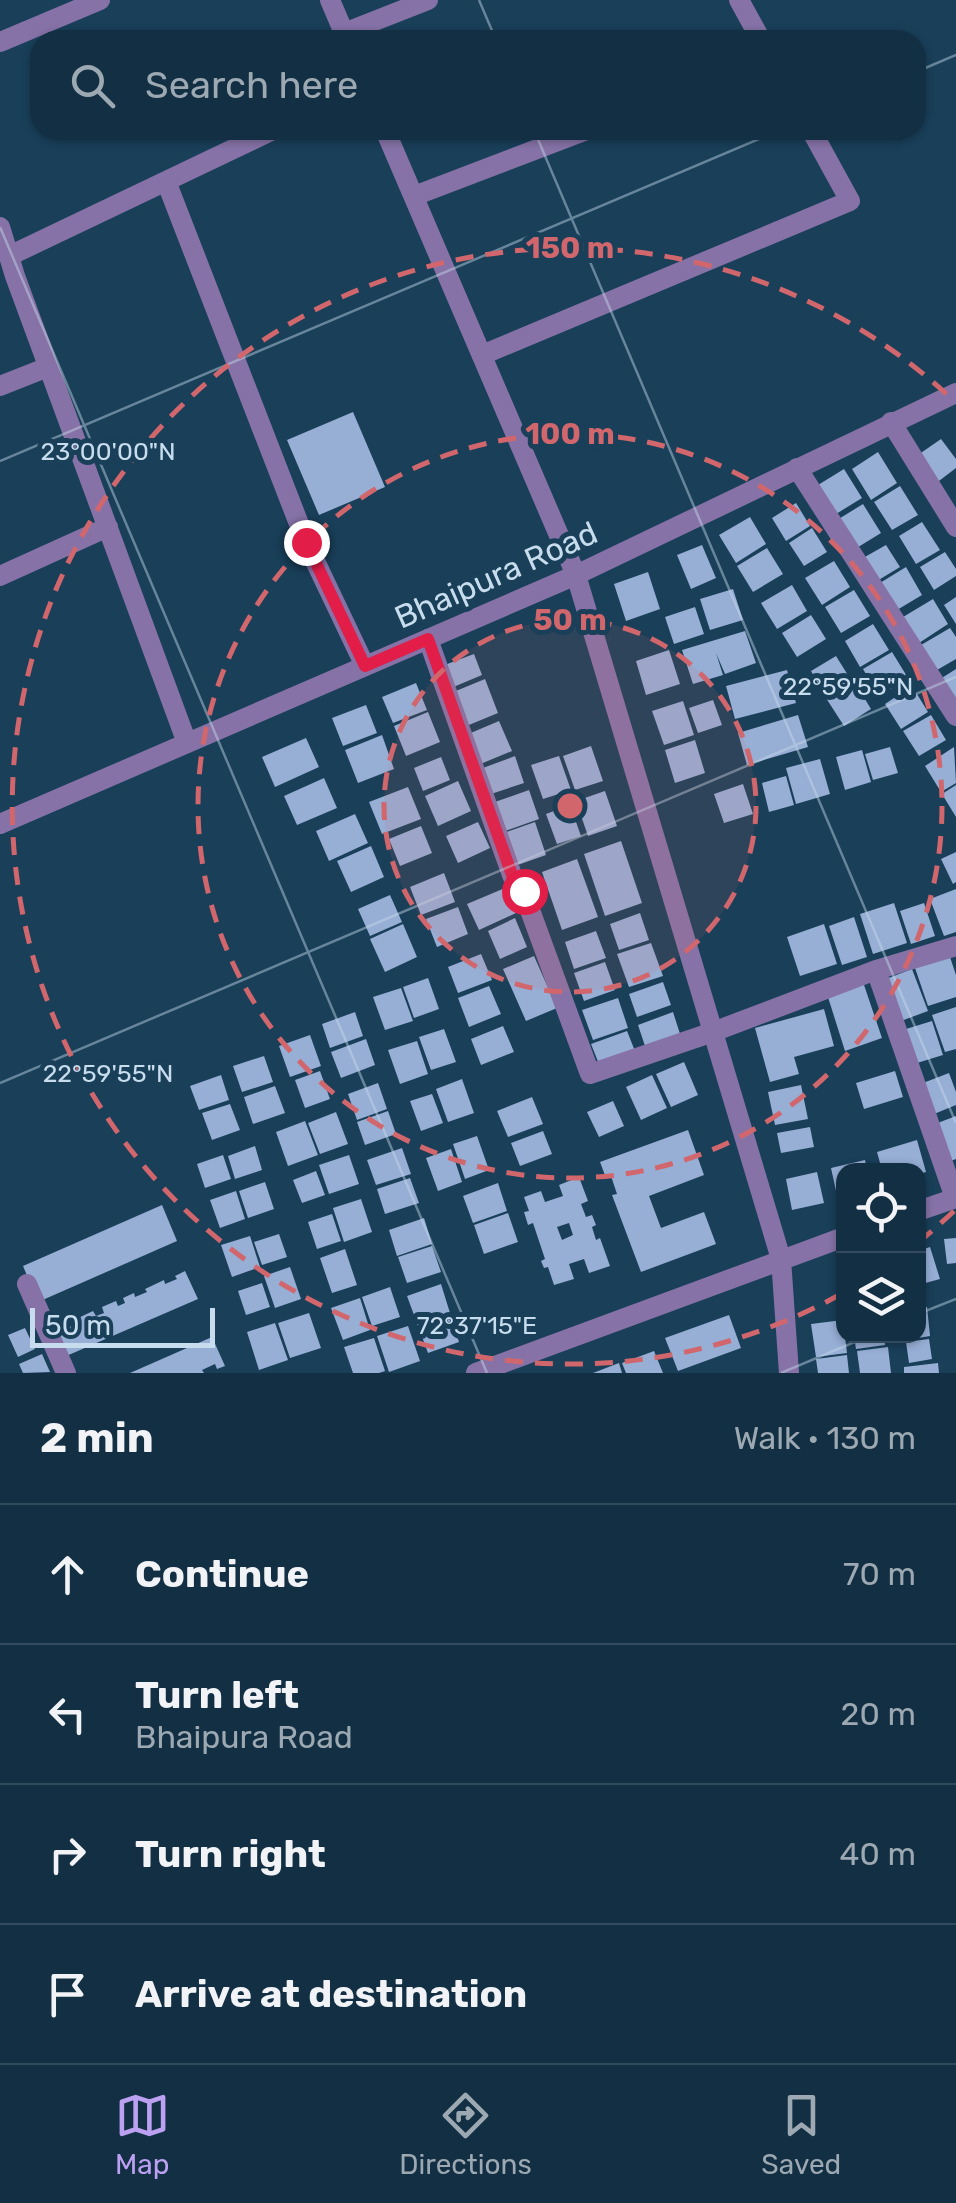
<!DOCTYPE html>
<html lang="en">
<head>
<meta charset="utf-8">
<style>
  :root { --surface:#132f43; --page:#203b4e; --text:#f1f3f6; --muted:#9da9b2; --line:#324a5c; --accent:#bca0f2 }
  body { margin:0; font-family:Rubik,sans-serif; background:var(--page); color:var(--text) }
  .controls { position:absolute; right:30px; bottom:30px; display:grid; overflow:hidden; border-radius:20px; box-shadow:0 2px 8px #0004 }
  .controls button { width:90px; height:90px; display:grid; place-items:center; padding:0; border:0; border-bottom:2px solid var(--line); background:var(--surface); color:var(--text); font:50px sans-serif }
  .scale { position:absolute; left:30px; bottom:25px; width:185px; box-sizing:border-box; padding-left:10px; border:5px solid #c7dcec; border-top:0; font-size:28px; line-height:35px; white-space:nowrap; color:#c7dcec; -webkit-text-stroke:8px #193f59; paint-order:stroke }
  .stop { position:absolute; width:30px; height:30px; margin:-22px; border:8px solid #e11d48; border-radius:50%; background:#fff }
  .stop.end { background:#e11d48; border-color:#fff; box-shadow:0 2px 10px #0008 }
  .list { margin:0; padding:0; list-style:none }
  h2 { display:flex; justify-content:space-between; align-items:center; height:130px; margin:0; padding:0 40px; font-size:42px }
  h2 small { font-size:32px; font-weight:400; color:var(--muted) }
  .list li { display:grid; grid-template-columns:65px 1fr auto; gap:30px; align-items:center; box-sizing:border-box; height:140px; padding:0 40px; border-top:2px solid var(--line) }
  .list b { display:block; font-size:38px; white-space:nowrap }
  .list p { margin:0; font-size:32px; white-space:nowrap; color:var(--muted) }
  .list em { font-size:32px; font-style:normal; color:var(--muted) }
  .icon { flex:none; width:55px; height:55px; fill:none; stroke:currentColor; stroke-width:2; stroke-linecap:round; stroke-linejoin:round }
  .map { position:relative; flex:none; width:956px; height:1373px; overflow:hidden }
  .search { position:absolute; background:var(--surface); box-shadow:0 2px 8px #0004; left:30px; right:30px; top:30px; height:110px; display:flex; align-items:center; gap:25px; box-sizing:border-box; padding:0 35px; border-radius:30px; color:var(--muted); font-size:38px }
  .sheet { height:690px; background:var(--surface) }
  nav { display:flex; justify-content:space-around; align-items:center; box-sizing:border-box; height:140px; border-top:2px solid var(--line); background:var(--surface); font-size:28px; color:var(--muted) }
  nav a { display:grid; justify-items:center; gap:5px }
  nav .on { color:var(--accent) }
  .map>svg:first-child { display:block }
  .building { fill:#97aed5; fill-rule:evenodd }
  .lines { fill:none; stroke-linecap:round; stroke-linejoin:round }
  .minor { stroke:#8672a7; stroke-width:20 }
  .tertiary { stroke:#8672a7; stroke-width:20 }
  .route { stroke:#e11d48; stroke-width:12 }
  .ticks { fill:none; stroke:#c7dcec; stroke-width:2.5; stroke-opacity:0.45 }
  .ring { fill:none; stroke:#d1676d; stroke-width:5; stroke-dasharray:18 12 }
  .labels { text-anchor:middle; stroke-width:10; stroke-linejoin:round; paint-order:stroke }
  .street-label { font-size:32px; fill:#c7dcec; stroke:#193f59 }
  .ticks-label { font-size:25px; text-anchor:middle; fill:#c7dcec; stroke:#193f59; stroke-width:10; stroke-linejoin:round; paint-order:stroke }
  .centre { fill:#d1676d; stroke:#193f59; stroke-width:5 }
  .ring-label { font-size:30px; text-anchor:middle; font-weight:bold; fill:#d1676d; stroke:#193f59; stroke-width:10; stroke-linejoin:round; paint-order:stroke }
</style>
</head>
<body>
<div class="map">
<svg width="956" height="1373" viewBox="0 0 956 1373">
  <rect width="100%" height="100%" fill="#193f59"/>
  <path class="building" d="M353,412L385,487L319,515L287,440Z
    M941,439L956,459V468L935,484L915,457Z
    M878,452L897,483L871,500L852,469Z
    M844,469L862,498L836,514L818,485Z
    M900,486L918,515L892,530L874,502Z
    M796,503L810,526L786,541L772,518Z
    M863,504L881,533L855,549L837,520Z
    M750,517L766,544L736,563L719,535Z
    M922,522L940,550L916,564L899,536Z
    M812,528L827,552L804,566L789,543Z
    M702,545L716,578L691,589L677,555Z
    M886,545L900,567L877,581L863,558Z
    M767,548L783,574L753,592L737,566Z
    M945,552L956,569V576L934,590L920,567Z
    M834,561L850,587L822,605L805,578Z
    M906,567L922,595L892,613L875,586Z
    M648,572L660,609L626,621L614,584Z
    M792,585L807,611L777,629L761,603Z
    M733,589L743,620L710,630L700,599Z
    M854,590L870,616L841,633L825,607Z
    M956,597V624L944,605Z
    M933,599L948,624L919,643L903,617Z
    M695,607L704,634L674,644L665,617Z
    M811,615L826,639L797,657L782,633Z
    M873,624L889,650L860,667L845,641Z
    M950,628L956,637V659L937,670L921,645Z
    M745,631L756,663L725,674L716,653L723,675L693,684L682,650Z
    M669,650L680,684L646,695L636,661Z
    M892,652L908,678L879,696L863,669Z
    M474,654L482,675L451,688L442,666Z
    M836,656L851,680L825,696L811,671Z
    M956,669V703L937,681Z
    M787,670L796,703L735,719L726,686Z
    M485,679L498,713L464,727L451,693Z
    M854,681L871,709L844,726L826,698Z
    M416,683L427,710L393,723L382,697Z
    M912,686L928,712L901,729L885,704Z
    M713,700L722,725L698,733L689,708Z
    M683,701L694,735L664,745L652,711Z
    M366,705L377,733L343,746L332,718Z
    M428,712L440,742L406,756L394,726Z
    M798,715L808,747L747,765L738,733Z
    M931,715L946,740L919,756L903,731Z
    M499,721L512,751L478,765L466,735Z
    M382,735L394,769L358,783L345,750Z
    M306,738L319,767L275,787L262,757Z
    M695,740L705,773L675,783L665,750Z
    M591,746L603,781L575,790L563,756Z
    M890,747L898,773L873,780L865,754Z
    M954,747L956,783L941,792L925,766Z
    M862,750L871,782L845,790L836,757Z
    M515,756L524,783L491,794L483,768Z
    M559,756L571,790L543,799L531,765Z
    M441,757L450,780L423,791L414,768Z
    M820,759L830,794L796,804L786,768Z
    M786,776L794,805L769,812L762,783Z
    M324,778L337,808L297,825L284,796Z
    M458,781L471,811L438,826L425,796Z
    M743,784L753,814L724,823L714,794Z
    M956,785V817L942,794Z
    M408,787L421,819L382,834L369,802Z
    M529,790L539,819L502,832L492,803Z
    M605,791L617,826L588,836L576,801Z
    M570,805L581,836L557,844L546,814Z
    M355,814L368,843L329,861L316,831Z
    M478,822L490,848L458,863L446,836Z
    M535,822L546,855L512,867L501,834Z
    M421,826L432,853L400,866L389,839Z
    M621,841L642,903L605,916L584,854Z
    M371,846L384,877L351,892L337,861Z
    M956,852V882L953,884L941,859Z
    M577,859L598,917L562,930L542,872Z
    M444,873L455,902L421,915L410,887Z
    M505,888L516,913L479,930L467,904Z
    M956,889V932L944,936L930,899Z
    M390,895L402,922L370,936L358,909Z
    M894,903L907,943L873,954L860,914Z
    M924,903L935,936L911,944L900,911Z
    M458,907L468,934L437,947L426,919Z
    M640,913L649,940L619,950L610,924Z
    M854,917L867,957L842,965L829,926Z
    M515,918L527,947L500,959L488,931Z
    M403,924L417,957L385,972L370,939Z
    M824,924L837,964L800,976L787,937Z
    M596,931L606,958L574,969L565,942Z
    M651,943L663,976L629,987L617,954Z
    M481,954L492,980L458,993L448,967Z
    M534,956L557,1008L526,1021L503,969Z
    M950,957L956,975V997L928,1006L915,968Z
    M605,962L615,990L584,1001L574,973Z
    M912,969L928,1011L901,1021L886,979Z
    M428,978L439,1009L414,1018L403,987Z
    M663,982L671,1005L637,1017L629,994Z
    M863,982L882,1038L845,1051L827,994Z
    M489,986L501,1014L469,1027L458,998Z
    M401,988L413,1021L385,1030L373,997Z
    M618,998L628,1028L593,1040L582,1010Z
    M956,1007V1049L945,1052L932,1015Z
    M824,1009L834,1046L794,1057L799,1074L770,1082L755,1028Z
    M355,1012L363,1036L330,1048L322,1024Z
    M673,1012L681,1037L646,1049L638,1025Z
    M932,1021L943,1055L917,1063L906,1029Z
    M503,1026L514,1052L481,1065L471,1039Z
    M444,1029L456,1062L431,1070L419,1037Z
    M627,1031L635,1051L599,1064L591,1044Z
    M310,1035L321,1066L290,1077L279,1046Z
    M366,1039L375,1065L341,1078L331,1052Z
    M417,1041L428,1074L400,1084L388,1050Z
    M264,1056L273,1082L242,1092L233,1066Z
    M684,1062L698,1095L671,1107L656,1074Z
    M320,1071L330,1099L305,1108L295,1080Z
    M895,1071L903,1097L864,1109L856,1083Z
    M949,1073L956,1092V1105L934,1114L923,1083Z
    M221,1075L229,1100L199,1110L190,1086Z
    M652,1075L667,1108L641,1120L626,1087Z
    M462,1079L474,1113L448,1122L436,1089Z
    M378,1083L387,1109L357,1120L348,1094Z
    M801,1085L808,1119L775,1125L768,1092Z
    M275,1086L285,1113L253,1124L244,1097Z
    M432,1094L443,1123L421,1131L410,1101Z
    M532,1097L543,1124L508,1137L497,1111Z
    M613,1101L624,1126L599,1137L587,1112Z
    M230,1104L240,1130L212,1140L202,1113Z
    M388,1111L396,1134L365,1145L357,1122Z
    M336,1112L348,1144L320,1154L308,1123Z
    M956,1116V1159L948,1162L935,1124Z
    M305,1121L318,1155L288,1166L276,1132Z
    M810,1127L814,1147L781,1153L777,1133Z
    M688,1130L704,1175L649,1196L661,1228L704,1212L716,1244L641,1272L612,1195L617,1194L611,1176L606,1178L600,1162Z
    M543,1131L552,1154L520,1166L511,1143Z
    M477,1136L489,1170L465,1179L453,1144Z
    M917,1140L926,1172L918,1174V1170H882L877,1152Z
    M255,1146L262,1170L235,1179L228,1156Z
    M402,1148L411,1174L376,1185L367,1160Z
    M451,1149L462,1182L438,1191L426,1158Z
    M223,1155L231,1179L205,1188L197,1164Z
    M349,1155L359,1184L329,1194L319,1165Z
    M865,1160L867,1170H844V1199L838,1200L831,1168Z
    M316,1171L325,1195L302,1203L293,1180Z
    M817,1172L824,1203L792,1210L786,1179Z
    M579,1177L588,1201L581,1204L586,1217L592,1215L596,1225L592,1227L596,1240L600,1238L610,1266L589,1273L584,1259L569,1264L574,1279L554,1285L548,1267L544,1268L541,1261L545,1259L533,1223L528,1225L524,1212L529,1211L524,1197L541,1191L545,1202L563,1196L559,1185ZM569,1223L573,1235L562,1240L557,1227Z
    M410,1178L419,1203L385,1214L377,1189Z
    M265,1182L274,1209L248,1218L239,1191Z
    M498,1183L507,1211L473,1223L463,1196Z
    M236,1191L245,1219L220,1228L210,1200Z
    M361,1199L372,1232L344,1242L333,1208Z
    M162,1205L177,1241L38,1302L23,1266Z
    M508,1213L518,1242L484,1254L474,1225Z
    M332,1214L341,1241L317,1249L308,1222Z
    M424,1218L432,1244L397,1256L389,1230Z
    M279,1234L287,1257L262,1265L254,1242Z
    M250,1236L260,1267L232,1277L221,1245Z
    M956,1238V1263L947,1264L944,1239Z
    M432,1246L441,1272L407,1283L398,1257Z
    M930,1247L940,1279L918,1285V1251Z
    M345,1249L357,1285L332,1293L320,1258Z
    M290,1267L301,1299L275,1308L264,1276Z
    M185,1271L198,1299L64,1357L52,1329L62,1325L64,1329L76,1324L74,1320L93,1311L96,1316L104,1313L102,1307L116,1301L118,1306L125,1303L123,1298L134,1293L135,1297L147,1292L145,1289L164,1280L165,1284L177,1279L175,1276Z
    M262,1283L270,1307L246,1315L238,1291Z
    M441,1284L459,1342L428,1353L407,1296Z
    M390,1287L400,1317L372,1326L362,1297Z
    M360,1298L370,1330L343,1340L331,1308Z
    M918,1307H927L930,1336L918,1338Z
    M309,1313L321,1348L290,1358L278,1323Z
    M729,1315L741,1348L678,1371L665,1338Z
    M843,1320L847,1353L816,1357L811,1324Z
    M275,1323L288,1360L259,1370L247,1332Z
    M408,1326L420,1361L389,1372L377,1336Z
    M25,1328L35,1349L18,1357L8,1335Z
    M854,1336H884L885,1345L856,1349Z
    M212,1337L225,1366L217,1369L215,1364L202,1370L204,1373H130Z
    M374,1338L385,1371L379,1373H353L344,1347Z
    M929,1339L932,1359L909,1363L906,1342Z
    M888,1347L891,1373H860L857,1351Z
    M654,1351L663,1373H626L622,1363Z
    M42,1354L50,1372L23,1373L19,1364Z
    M847,1355L849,1373H818L816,1359Z
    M619,1363L622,1373H593Z
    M938,1363L939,1373H904V1367Z"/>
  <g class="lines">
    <path class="minor" d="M739,0L761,40
      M344,33L428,0
      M0,42L100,0
      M166,181L306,542L365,666
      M414,196L587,130
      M0,227L15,276L187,743
      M9,256L273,130
      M482,355L850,201L811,130
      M0,386L48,367
      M891,422L956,527
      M797,468L956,716
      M0,576L108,527
      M428,639L512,875L523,891L590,1074L713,1032L876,970L956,946
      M876,970L955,1198
      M27,1284L66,1373"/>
    <path class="tertiary" d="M330,0L347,40
      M385,130L576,575L781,1259L789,1373
      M0,824L576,575L956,393
      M918,1211L956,1198
      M476,1373L844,1237"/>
  </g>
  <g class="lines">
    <path class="route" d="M306,542L365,666L428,639L512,875L524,891"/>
  </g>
  <path class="ticks" d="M479,0L496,40M916,72L956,55M534,130L956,1123M0,227L487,1373M0,461L780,130M0,1083L956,677M918,1314L956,1299M781,1373L869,1336"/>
  <circle cx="570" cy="806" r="186" fill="#d1676d" fill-opacity=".12"/>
  <g class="ring">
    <circle cx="570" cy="806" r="186"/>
    <circle cx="570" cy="806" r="372"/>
    <path d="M954 1211A558 558 0 0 1 921 1240M841 1294A558 558 0 1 1 954 401"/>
  </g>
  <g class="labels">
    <g class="street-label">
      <text transform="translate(496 575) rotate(-24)" y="11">Bhaipura Road</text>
    </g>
  </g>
  <g class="ticks-label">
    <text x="108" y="460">23°00'00"N</text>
    <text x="848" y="695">22°59'55"N</text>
    <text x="108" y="1082">22°59'55"N</text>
    <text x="477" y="1334">72°37'15"E</text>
  </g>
  <circle cx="570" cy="806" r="15" class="centre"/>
  <g class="ring-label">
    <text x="570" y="258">150 m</text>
    <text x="570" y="444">100 m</text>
    <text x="570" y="630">50 m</text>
  </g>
</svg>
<div class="controls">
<button><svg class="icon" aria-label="locate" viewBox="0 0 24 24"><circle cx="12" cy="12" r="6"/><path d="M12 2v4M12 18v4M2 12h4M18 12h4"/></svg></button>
<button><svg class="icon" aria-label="layers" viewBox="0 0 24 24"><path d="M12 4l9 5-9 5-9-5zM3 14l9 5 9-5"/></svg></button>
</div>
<div class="scale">50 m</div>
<div class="stop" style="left:524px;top:891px"></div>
<div class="stop end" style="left:306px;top:542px"></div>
<div class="search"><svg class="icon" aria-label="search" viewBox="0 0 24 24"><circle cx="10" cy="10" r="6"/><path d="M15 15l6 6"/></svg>Search here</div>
</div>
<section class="sheet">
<h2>2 min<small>Walk · 130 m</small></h2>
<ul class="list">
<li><svg class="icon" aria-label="ahead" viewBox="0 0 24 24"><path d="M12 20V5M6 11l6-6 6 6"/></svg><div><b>Continue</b></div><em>70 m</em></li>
<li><svg class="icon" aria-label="left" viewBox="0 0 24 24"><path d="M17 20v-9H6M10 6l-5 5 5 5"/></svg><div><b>Turn left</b><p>Bhaipura Road</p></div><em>20 m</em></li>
<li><svg class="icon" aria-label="right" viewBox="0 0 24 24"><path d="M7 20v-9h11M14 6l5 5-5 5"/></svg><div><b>Turn right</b></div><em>40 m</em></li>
<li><svg class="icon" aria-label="arrive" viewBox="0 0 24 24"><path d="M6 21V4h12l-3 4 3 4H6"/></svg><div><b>Arrive at destination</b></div></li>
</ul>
</section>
<nav>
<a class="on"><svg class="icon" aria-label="map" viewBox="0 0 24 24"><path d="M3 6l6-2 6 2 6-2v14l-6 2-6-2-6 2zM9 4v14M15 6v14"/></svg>Map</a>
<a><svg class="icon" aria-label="directions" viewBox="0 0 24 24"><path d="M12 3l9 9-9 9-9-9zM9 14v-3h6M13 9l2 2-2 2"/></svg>Directions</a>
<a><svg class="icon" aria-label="saved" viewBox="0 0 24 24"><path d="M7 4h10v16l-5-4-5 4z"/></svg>Saved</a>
</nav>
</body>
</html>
